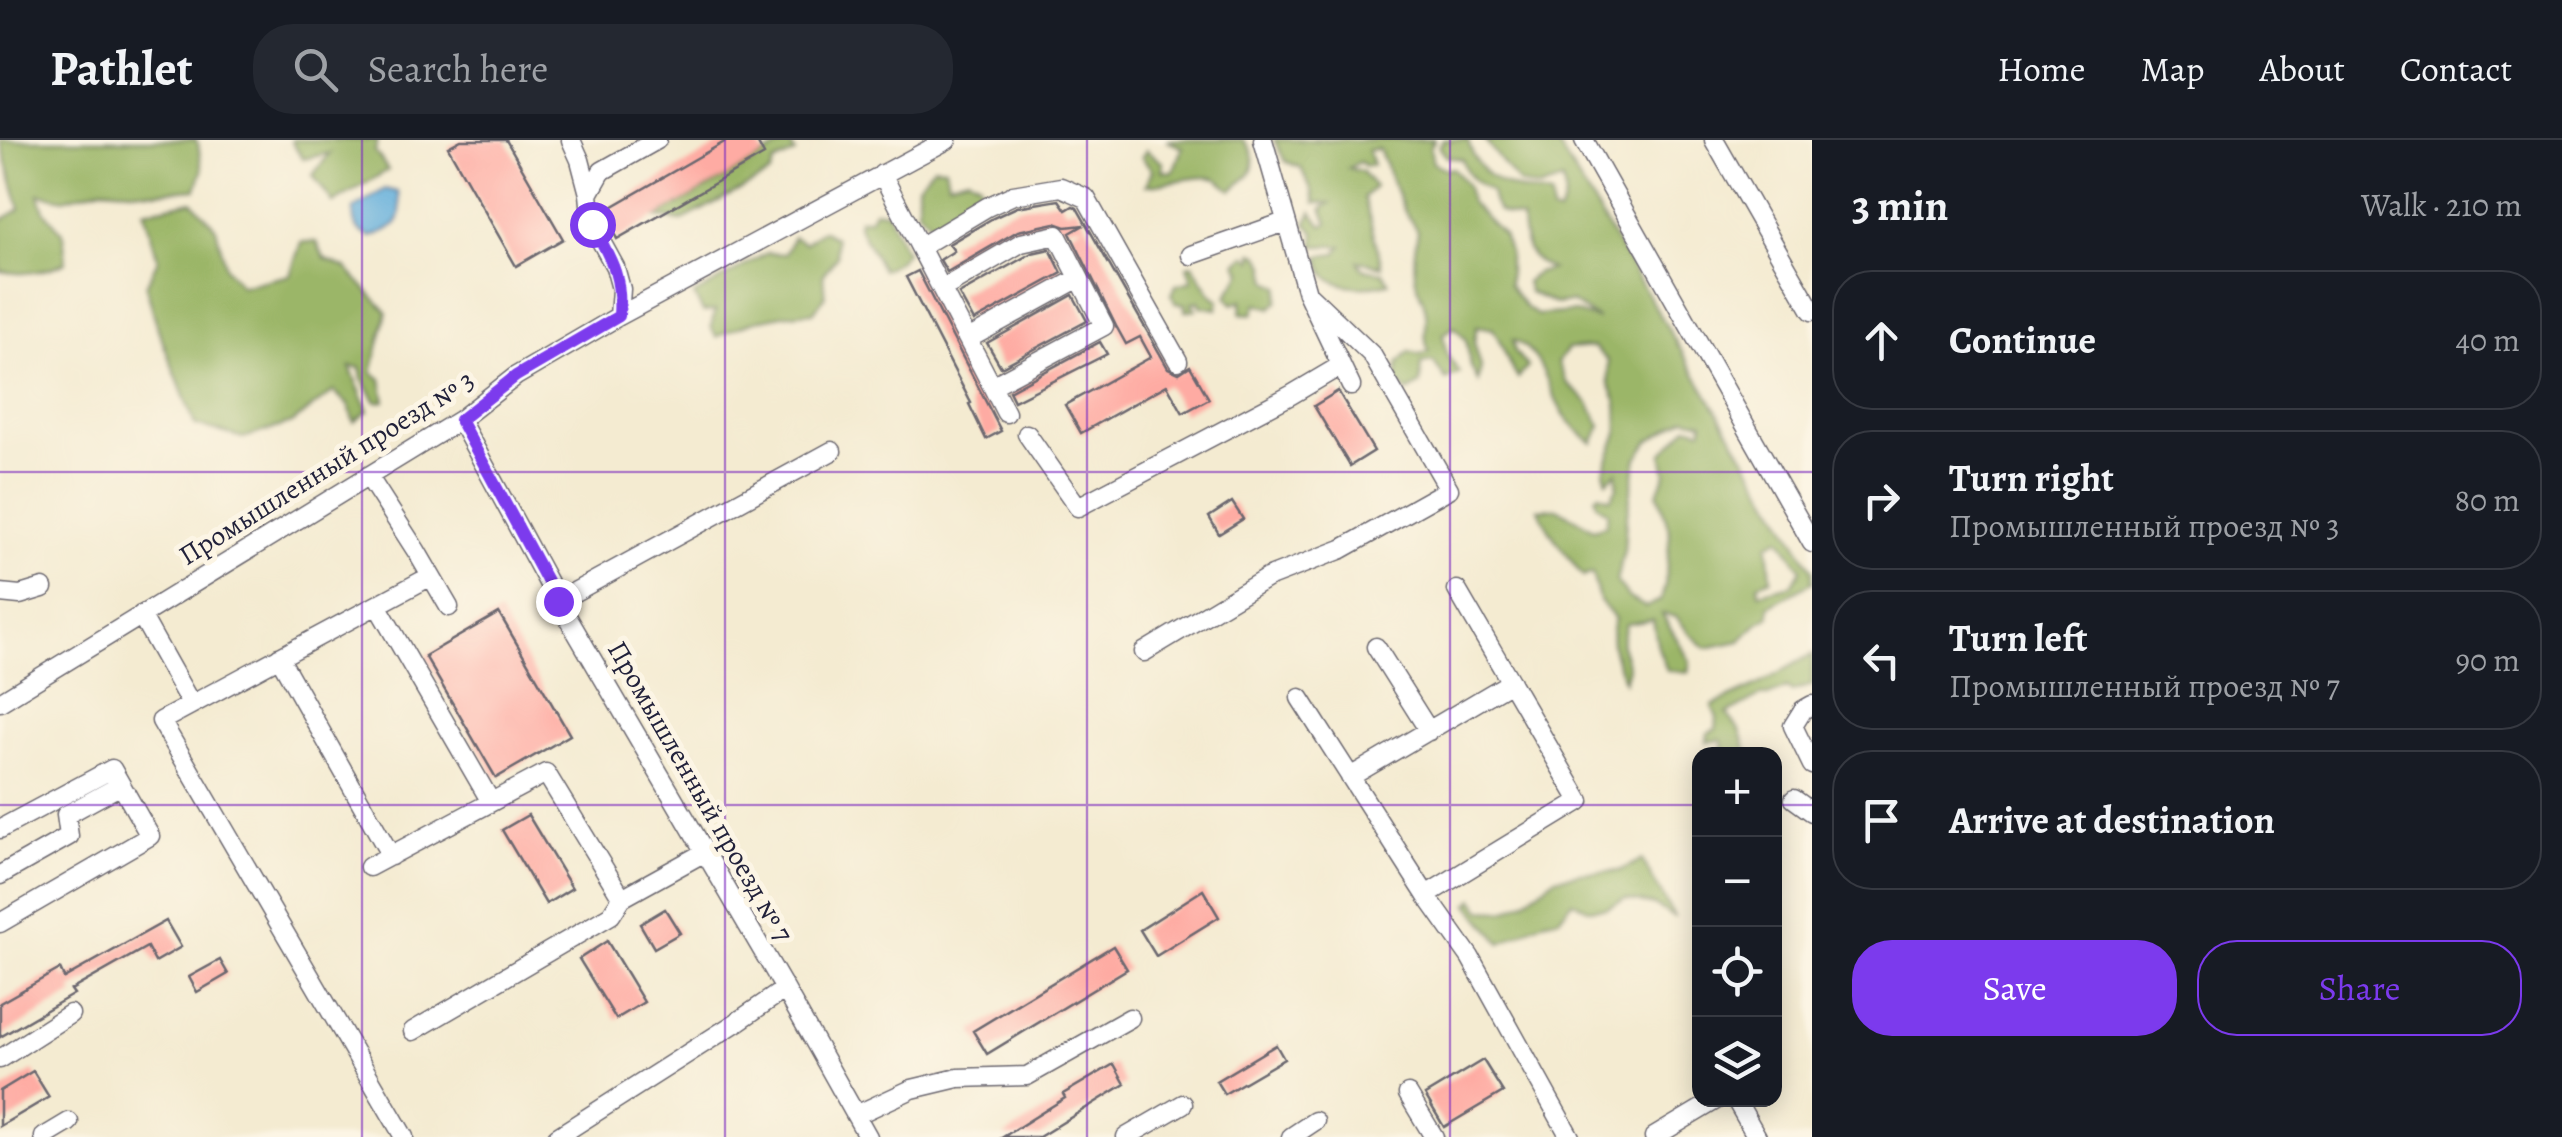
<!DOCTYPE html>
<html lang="en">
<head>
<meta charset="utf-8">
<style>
  :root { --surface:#171b24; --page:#242831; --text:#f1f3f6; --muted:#9ea1a6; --line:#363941; --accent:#7c3aed }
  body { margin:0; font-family:Alegreya,serif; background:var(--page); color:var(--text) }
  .controls { position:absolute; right:30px; bottom:30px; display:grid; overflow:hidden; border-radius:20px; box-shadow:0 5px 25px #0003 }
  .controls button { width:90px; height:90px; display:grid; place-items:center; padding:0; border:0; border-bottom:2px solid var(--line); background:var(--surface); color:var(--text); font:50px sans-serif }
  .stop { position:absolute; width:30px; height:30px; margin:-22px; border:8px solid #7c3aed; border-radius:50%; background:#fff }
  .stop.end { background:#7c3aed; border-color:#fff; box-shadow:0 2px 10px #0008 }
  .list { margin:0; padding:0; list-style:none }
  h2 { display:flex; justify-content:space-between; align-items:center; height:130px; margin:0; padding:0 40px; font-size:42px }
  h2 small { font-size:32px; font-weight:400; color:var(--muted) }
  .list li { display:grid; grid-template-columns:65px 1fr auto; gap:30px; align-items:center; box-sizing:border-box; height:140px; margin:0 20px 20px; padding:0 20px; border:2px solid var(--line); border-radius:40px }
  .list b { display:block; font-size:38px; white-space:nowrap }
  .list p { margin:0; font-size:32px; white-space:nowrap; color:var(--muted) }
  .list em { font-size:32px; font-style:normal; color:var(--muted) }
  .actions { display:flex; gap:20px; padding:30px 40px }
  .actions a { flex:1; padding:22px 0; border:2px solid var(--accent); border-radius:40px; text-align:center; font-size:35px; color:var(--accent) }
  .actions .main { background:var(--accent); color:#fff }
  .icon { flex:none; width:55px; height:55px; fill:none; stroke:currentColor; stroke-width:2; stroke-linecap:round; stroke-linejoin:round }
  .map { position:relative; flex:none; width:1812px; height:997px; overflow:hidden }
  header { display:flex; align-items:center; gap:60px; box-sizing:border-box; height:140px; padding:0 50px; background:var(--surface); border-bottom:2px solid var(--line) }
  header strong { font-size:48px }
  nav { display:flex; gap:55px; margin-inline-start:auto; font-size:35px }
  .search { width:700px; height:90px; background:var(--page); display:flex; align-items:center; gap:25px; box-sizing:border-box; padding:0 35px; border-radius:40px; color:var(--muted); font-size:38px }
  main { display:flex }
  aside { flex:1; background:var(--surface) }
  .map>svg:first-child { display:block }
  .forest { fill:#9bb667; stroke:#5e6c51; stroke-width:2.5; fill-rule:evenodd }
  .water { fill:#62aedb; stroke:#42688b; stroke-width:2.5 }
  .building { fill:#feaba3 }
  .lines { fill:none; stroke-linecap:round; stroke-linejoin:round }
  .minor-casing { stroke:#6c6870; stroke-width:21 }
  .minor { stroke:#fff; stroke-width:18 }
  .route { stroke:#7c3aed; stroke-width:12 }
  .grid { fill:none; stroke:#7b2cbf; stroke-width:2.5; stroke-opacity:0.55 }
  .labels { text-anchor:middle; stroke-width:10; stroke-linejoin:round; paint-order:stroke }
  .street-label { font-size:28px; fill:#22223b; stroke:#fcf5e5 }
</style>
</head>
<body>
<header>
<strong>Pathlet</strong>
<div class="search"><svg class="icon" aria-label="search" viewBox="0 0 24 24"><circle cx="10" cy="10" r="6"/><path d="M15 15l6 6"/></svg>Search here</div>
<nav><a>Home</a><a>Map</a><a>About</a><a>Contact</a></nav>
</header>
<main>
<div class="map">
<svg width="1812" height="997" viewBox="0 0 1812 997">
  <rect width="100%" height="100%" fill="#fcf5e5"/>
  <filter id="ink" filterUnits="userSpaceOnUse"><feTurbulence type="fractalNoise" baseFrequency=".01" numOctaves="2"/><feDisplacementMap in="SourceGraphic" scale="20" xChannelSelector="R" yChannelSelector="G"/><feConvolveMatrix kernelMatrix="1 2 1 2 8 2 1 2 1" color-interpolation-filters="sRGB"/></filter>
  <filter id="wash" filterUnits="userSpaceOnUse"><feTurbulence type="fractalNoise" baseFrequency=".0048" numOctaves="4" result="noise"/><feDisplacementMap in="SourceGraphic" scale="40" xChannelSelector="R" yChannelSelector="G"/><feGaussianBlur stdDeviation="2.25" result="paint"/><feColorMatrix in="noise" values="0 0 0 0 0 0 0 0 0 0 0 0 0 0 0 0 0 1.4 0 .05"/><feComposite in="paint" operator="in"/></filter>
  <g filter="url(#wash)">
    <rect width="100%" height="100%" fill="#f4ebd1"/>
    <path class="forest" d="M0,0H195L198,3L202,31L196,49L156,52L102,48L64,59L39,54L44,71L63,93L66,122C44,132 24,136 0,131V81L20,69Z
      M293,0H378L375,11L388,30L333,63L313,35L330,13L303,19L291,1Z
      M1166,0H1243C1263,22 1252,36 1231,50C1230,50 1218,39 1217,39C1199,33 1166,45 1146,45L1152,30L1142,17L1146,10L1163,23L1162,31L1173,32L1182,8Z
      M1274,0H1435L1430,7L1433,23L1446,29L1453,28L1467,46L1470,62L1503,95L1509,112V145L1525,167L1537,175L1572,172L1598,179L1571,162L1555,164L1529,152L1526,142L1537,133L1551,129C1527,121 1523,102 1522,79C1502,73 1495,76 1491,52C1476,43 1467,37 1462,19L1447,17L1439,7L1443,0H1468C1479,44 1512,49 1551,57L1552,72L1558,74C1565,62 1567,55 1562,41L1538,49L1519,44L1485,0H1555L1812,429V442L1769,466L1770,476L1758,483L1740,501L1706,508L1690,494L1676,477L1662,474L1690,521L1688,532L1667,530L1658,508L1653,480L1626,484L1621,505L1628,527L1624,541C1616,522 1606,499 1615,479L1599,460L1592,433L1583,437L1551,393L1538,369L1557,368L1593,389L1606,385L1608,372L1597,364L1595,357L1599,354L1611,358L1617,347V332L1607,341L1604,331L1618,293L1617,262L1609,244L1608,221L1594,207L1568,209L1558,222L1566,242L1589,263L1601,286L1593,303C1582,295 1571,284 1563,273C1546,247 1544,213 1513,200L1515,212L1528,227L1518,238C1506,222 1504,206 1493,189L1477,186L1474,202L1481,227L1478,241L1471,227L1466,200L1454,187L1443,194L1446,214L1460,233L1446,240L1433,221L1421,223L1420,244L1408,252L1397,242L1398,224L1409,212L1420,215L1429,212C1422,193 1428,190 1426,172C1425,163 1421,157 1418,148C1412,129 1414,111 1418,91L1404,70L1379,9L1368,10L1373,25L1365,26L1360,22L1348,28L1361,31L1375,47L1364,57L1382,126L1358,121L1363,129L1383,132L1389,143C1371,148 1336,150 1324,132C1323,130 1319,118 1319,116L1336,114L1342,106H1314L1315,93L1306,84L1312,72L1322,86L1328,83L1322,69L1330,63H1315C1314,49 1306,41 1301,28L1285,21ZM1686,278L1703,282L1702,290L1688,286L1662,314L1666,333L1658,353L1670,393L1665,445L1661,460L1646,467L1629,458L1616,441L1624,411L1626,380L1637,318L1649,301ZM1780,398L1801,429L1792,445L1759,453L1758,444L1771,439L1768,404Z
      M789,1L795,13L774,23L770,34L681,81L657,77Z
      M934,26L945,27L948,42L968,37L980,43L982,51L995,49V58C957,58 962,78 932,85L918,70V45Z
      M192,61L216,88L226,128L241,146L290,135L301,102H317L324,118L346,128L387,172L372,232L381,239L385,261L376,262L362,239L360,228L350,227L368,271L354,282L348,265L334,251L292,283L243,298L195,285L158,189L146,146L158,119L144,71Z
      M874,70L887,72L905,112L897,122L882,130L858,86L859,79H869Z
      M822,90L835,98L837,116L823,134L825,157L813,172C774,174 752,180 716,197L711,187L715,171L703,172L694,155L767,113L785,114L793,97L805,103Z
      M1253,112L1259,114L1266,125L1269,141L1280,147L1278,161L1271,168L1257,163L1253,174L1241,173L1242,160L1233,164L1227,157C1231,147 1238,141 1242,131L1237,123L1246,115L1253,120Z
      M1192,124L1211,154L1219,160L1217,169L1201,166L1199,161L1192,163L1196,170L1185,171V164L1175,163L1172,154L1176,145L1192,141L1187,126Z
      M1812,514V545L1792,552L1787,548L1768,556H1760L1727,574L1741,592L1748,614H1717L1724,606L1721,600L1707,602L1708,593L1716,589L1717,578L1712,566L1758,545Z
      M1642,720L1675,778L1654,765L1625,759L1606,768L1588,769L1572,761L1559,778L1546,780L1501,803L1469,764L1474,759L1482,770L1505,771L1525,761L1555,738L1579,733L1619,731Z"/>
    <path class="water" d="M385,49L398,52C405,81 398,87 371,97C356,91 352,85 354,69Z"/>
    <g id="blocks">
      <path class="building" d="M461,0H506L563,99L516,126L448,7Z
        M728,0H756L764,15L617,99L603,72Z
        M1059,60L1066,70L1073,66L1077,68L1168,228L1179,233L1190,226L1209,259L1183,273L1167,245L1081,293L1065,265L1151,217L1140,197L1126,204L1116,186L1070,93L1084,85L1066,87L1055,83L1018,91L947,132L940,120L954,111L949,104L993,78L1017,67Z
        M1050,109L1062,133L974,181L959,154L1032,113Z
        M918,131L1001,291L986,299L969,264L971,263L906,137Z
        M1073,155L1087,181L1001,227L987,203Z
        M1100,202L1107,214L1014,261L1009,251Z
        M1338,251L1374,311L1350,326L1314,266Z
        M1232,362L1243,379L1219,394L1209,377Z
        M499,473L570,595L496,638L425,516Z
        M528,675L572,748L546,764L502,690Z
        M1203,750L1219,777L1156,816L1140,790Z
        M665,769L680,793L654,808L640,784Z
        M166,781L181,807L155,822L147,807L71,850L74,854L0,897V863L60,829L64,838Z
        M607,801L644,862L616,879L579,819Z
        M1113,806L1127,829L987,914L973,891Z
        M220,820L228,834L197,852L189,837Z
        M1276,905L1284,919L1224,954L1216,941Z
        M1483,920L1503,952L1444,987L1425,955Z
        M1114,924L1125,944L1039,997H1003L1065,958L1063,954Z
        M33,931L49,957L0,986V951Z"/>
    </g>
  </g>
  <g filter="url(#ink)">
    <use href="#blocks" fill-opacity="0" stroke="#6c6870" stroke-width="2.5"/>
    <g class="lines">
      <defs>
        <path id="minor" d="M571,0L580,20L589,54
          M1263,0L1307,153L1351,246
          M1584,0L1812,403
          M1714,0L1812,171
          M882,34L1006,273
          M920,107L987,67L1013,55L1061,47L1086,58L1178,221
          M1191,115L1285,82
          M942,149L1021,103L1057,95L1104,186L992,246
          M619,176L621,149L615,127L592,85L589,54L602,31L657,0
          M968,199L1079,138
          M460,280L558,461L785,849L868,997
          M1027,294L1078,367L1291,255L1340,226
          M368,336L417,412L449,467
          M0,453L20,455L43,448
          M558,461L832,311
          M377,465L491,662
          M141,475L191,564
          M1376,507L1429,591
          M1144,512L1267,438L1342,409L1449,349L1372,215L1307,153
          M279,517L391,716
          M1300,558L1426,755L1470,817L1570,997
          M0,562L460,280L516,236L619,176L947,0
          M1812,565L1803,570L1793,586L1812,625
          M1350,637L1511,542
          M1794,659L1812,672
          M0,689L112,629L150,696L0,783
          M369,727L546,633L622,758
          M0,735L69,696L66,675L121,645
          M1426,755L1580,661L1457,450
          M413,891L611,775L622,758L705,712
          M0,919L70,874
          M1408,954L1434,997
          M1736,960L1757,997
          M856,975L912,949L958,938L1027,936L1130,878
          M44,997L69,982
          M404,997L161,581L431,436
          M557,997L737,882L785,849
          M1126,997L1183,964
          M1291,997L1315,981
          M1654,997L1716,960"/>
      </defs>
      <use href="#minor" class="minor-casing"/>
      <use href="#minor" class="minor"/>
    </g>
  </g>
  <g class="lines" filter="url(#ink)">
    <path class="route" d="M558,461L460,280L516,236L619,176C622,134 611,120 592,84"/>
  </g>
  <path class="grid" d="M362,0V997M725,0V997M1087,0V997M1450,0V997M0,332H1812M0,665H1700M1774,665H1812"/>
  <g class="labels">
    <g class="street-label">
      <text transform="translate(326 327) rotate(-32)" y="10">Промышленный проезд № 3</text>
      <text transform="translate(701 651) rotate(60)" y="10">Промышленный проезд № 7</text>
    </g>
  </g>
</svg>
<div class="controls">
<button>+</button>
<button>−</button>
<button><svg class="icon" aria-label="locate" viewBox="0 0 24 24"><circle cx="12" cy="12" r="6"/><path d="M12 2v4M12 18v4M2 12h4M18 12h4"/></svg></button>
<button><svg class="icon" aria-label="layers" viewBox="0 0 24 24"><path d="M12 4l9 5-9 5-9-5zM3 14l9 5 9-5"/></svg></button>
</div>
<div class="stop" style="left:592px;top:84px"></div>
<div class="stop end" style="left:558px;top:461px"></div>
</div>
<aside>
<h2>3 min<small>Walk · 210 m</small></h2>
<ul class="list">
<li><svg class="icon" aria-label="ahead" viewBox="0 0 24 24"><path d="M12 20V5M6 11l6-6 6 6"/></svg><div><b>Continue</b></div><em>40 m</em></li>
<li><svg class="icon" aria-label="right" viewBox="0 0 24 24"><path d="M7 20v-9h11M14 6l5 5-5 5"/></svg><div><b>Turn right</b><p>Промышленный проезд № 3</p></div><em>80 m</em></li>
<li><svg class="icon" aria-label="left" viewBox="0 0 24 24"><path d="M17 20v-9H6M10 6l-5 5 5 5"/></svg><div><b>Turn left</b><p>Промышленный проезд № 7</p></div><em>90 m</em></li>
<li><svg class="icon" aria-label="arrive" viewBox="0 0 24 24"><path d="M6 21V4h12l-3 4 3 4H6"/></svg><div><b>Arrive at destination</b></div></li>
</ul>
<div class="actions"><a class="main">Save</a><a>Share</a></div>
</aside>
</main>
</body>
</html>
